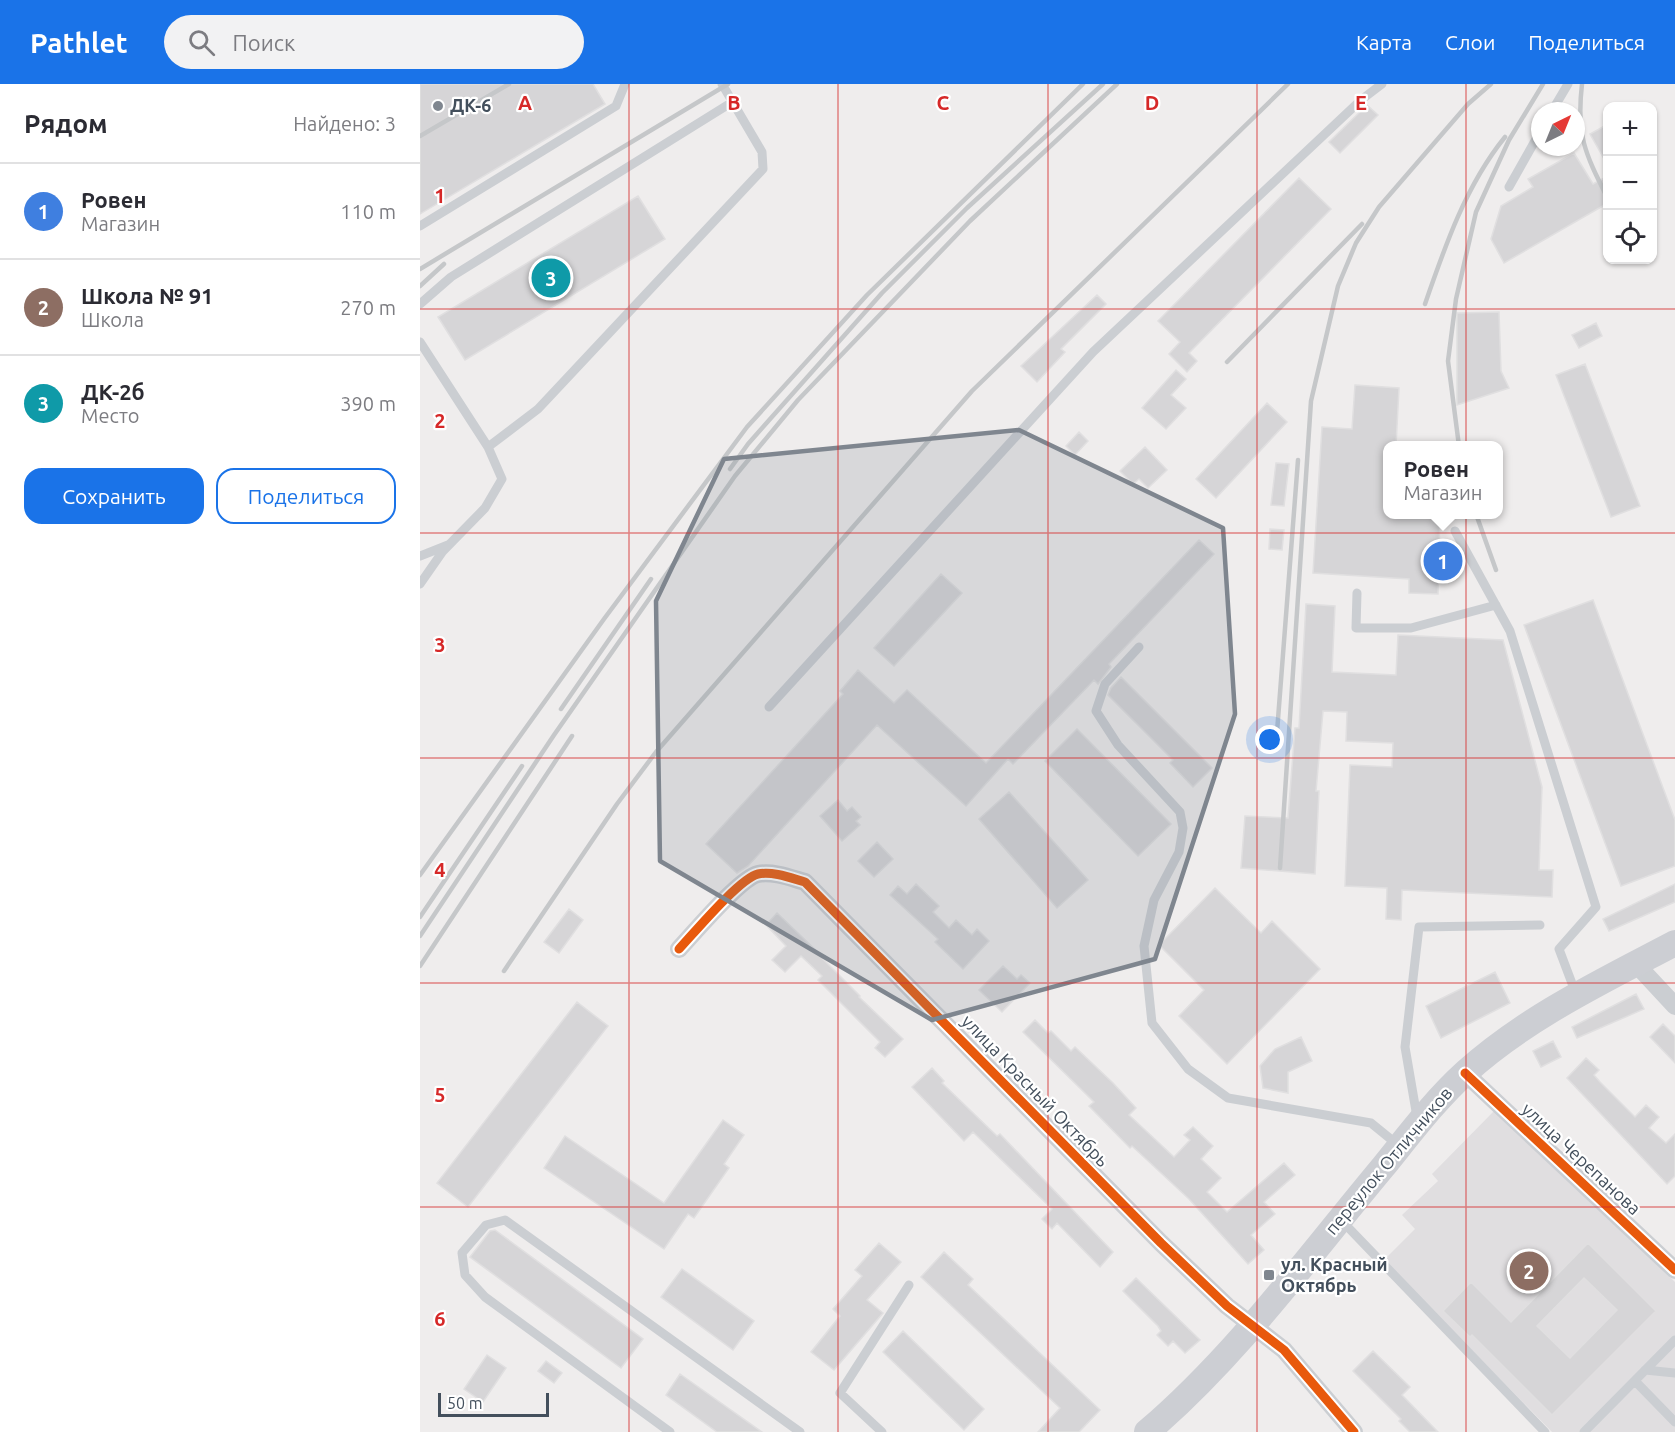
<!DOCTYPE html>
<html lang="ru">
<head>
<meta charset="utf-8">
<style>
  :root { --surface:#fff; --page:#f2f2f3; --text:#2b2b33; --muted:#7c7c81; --line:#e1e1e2; --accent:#1a73e8 }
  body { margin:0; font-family:Ubuntu,sans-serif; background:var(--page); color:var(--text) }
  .controls { position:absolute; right:18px; top:18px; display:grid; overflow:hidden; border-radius:12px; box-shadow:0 2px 4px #0004 }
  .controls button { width:54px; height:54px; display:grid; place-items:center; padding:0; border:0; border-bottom:2px solid var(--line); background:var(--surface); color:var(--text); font:30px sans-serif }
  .compass { position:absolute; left:1111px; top:18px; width:54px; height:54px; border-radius:50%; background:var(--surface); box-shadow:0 2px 4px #0004; rotate:43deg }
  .scale { position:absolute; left:18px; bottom:15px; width:111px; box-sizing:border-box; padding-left:6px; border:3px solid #434f5c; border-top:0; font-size:16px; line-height:21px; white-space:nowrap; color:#434f5c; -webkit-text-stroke:4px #fff; paint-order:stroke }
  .you { position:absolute; left:850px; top:656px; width:21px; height:21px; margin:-15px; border:4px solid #fff; border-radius:50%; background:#1a73e8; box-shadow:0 0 0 9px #1a73e833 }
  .badge { display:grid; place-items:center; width:39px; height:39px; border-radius:50%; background:var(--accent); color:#fff; font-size:20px; font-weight:700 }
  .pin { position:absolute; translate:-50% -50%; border:3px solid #fff; box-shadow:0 2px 6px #0006 }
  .popup { position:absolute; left:963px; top:357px; width:120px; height:78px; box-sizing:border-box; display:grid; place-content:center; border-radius:12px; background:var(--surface); filter:drop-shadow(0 2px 4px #0005); font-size:20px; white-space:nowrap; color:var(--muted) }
  .popup b { font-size:22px; color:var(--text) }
  .popup::after { content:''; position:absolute; left:50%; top:100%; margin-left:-12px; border:12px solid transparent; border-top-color:var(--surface) }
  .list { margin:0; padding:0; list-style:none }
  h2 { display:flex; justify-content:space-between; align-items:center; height:78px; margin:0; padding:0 24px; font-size:26px }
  h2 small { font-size:20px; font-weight:400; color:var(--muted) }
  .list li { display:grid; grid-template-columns:39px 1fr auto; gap:18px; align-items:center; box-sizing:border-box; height:96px; padding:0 24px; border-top:2px solid var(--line) }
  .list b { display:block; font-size:22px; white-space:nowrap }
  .list p { margin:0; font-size:20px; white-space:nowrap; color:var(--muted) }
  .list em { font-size:20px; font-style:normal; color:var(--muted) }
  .actions { display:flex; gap:12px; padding:18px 24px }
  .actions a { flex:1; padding:14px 0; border:2px solid var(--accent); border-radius:18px; text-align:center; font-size:21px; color:var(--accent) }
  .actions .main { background:var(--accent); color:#fff }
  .icon { flex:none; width:33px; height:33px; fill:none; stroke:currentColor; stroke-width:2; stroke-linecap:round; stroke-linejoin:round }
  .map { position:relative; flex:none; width:1255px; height:1348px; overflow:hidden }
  header { display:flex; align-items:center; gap:36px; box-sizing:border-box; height:84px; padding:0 30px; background:var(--accent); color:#fff }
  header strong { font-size:28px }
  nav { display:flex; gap:33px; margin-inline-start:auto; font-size:21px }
  .search { width:420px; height:54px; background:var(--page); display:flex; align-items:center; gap:15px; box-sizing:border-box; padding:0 21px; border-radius:33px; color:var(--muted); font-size:22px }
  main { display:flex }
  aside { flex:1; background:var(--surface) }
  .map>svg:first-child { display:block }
  .education { fill:#e0dee0 }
  .building { fill:#d6d5d7; stroke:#e0dfe0; stroke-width:1.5; fill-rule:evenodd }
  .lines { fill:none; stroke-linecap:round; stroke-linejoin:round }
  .service { stroke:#cbced2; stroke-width:9 }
  .minor { stroke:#cbced2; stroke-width:18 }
  .secondary { stroke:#ccced3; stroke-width:26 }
  .rail { stroke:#c5c7c9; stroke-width:4.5 }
  .cycleway-casing { stroke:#fff; stroke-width:13 }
  .cycleway { stroke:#e8590c; stroke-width:9 }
  .marked { fill:#7f868f; fill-opacity:0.2; stroke:#7f868f; stroke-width:4.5; stroke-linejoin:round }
  .grid { fill:none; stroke:#d62828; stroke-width:1.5; stroke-opacity:0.55 }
  .poi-dot { fill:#7f868f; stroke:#fff; stroke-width:2 }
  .labels { text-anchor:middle; stroke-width:4.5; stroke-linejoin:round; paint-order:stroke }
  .poi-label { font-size:18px; font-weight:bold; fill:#434f5c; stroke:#fff; text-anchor:start }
  .street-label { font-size:18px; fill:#434f5c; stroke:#fff }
  .grid-label { font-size:20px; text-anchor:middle; font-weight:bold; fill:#d62828; stroke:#fff; stroke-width:4.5; stroke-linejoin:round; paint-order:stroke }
</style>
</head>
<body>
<header>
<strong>Pathlet</strong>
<div class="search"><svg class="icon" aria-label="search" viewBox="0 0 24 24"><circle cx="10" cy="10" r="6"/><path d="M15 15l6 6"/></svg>Поиск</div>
<nav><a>Карта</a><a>Слои</a><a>Поделиться</a></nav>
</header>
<main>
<aside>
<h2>Рядом<small>Найдено: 3</small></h2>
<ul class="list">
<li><span class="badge" style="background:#3f7fe0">1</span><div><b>Ровен</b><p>Магазин</p></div><em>110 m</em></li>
<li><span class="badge" style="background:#8d6e63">2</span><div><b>Школа № 91</b><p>Школа</p></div><em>270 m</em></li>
<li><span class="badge" style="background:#0f9aa8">3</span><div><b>ДК-2б</b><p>Место</p></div><em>390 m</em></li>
</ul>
<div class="actions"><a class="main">Сохранить</a><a>Поделиться</a></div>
</aside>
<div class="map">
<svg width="1255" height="1348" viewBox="0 0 1255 1348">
  <rect width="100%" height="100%" fill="#efeded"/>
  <path class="education" d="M1074,1027L1255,1198V1348H1132L964,1176L995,1145L982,1131L1018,1097L1012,1090Z"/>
  <path class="building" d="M0,0H173L185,20L0,130Z
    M947,21L958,31L920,69L909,58Z
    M1188,40V82L1170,50Z
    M1154,69L1173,100L1188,92V119L1084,179L1071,155L1081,122L1113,103L1108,95Z
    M879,94L911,125L769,269L777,277L767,288L749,270L760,258L738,237Z
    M218,112L245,155L45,276L18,233Z
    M677,211L686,220L641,265L645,268L617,298L601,282Z
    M1079,228L1081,287L1089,304L1037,321V229Z
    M1176,239L1182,252L1159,264L1152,251Z
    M1165,280L1220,422L1191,433L1136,291Z
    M756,286L766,295L751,311L766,324L746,345L722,324Z
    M935,301L979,304L976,362H968V430H1020L1019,471H1027V485H1019L1018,510L989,509V495L893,489L902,343L932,345Z
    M847,319L867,338L796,414L776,395Z
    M659,348L668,357L655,371L646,362Z
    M725,363L747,386L728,404L719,395L713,400L700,387Z
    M856,379L869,380L864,422L851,421Z
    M850,445L864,446L862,466L849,465Z
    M779,456L794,470L689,580L691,583L678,600L674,596L593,680L588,675L546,722L457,641L328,782L317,789L286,760L423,610L420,607L438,586L474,619L487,606L566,679Z
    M521,490L542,509L474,582L454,564Z
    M1173,516L1255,736V782L1201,802L1104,541Z
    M886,520L915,522L912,588L976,591L978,551L1083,556L1122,703L1119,786H1133L1132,813L982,806L981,836L966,835L967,804L925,802L930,681L972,683L973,659L926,657L927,628L903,627L896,707H899L895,790L821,784L825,732L868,734L875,644H879Z
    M701,593L792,684L773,703L750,679L753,676L688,611L691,604Z
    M657,645L751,740L718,772L625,677Z
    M589,708L668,796L637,824L559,735Z
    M418,716L427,727L432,723L441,733L436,737L440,741L422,757L400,732Z
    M457,758L473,775L454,793L438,777Z
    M496,800L519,822L513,828L529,844L536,836L552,851L557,845L569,857L543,885L515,858L518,855L470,811L478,802L487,810Z
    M1255,800V818L1189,847L1183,835Z
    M795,804L841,849L852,837L900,885L807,980L759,932L784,906L739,861Z
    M149,825L163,836L139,869L124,858Z
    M357,829L404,874L403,875L440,912L439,913L483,955L465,973L455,964L460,958L398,896L402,892L381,872L365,888L352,876L366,862L346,841Z
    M583,882L597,895L601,891L610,899L582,928L559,906Z
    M1075,888L1090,919L1021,954L1006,922Z
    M1216,910L1224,925L1157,954L1152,943Z
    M157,918L188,942L48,1123L17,1099Z
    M615,936L628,949L631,947L651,967L655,963L693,999L716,1024L709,1031L754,1073L770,1056L764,1051L773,1043L793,1062L781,1075L801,1094L787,1108L807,1128L864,1079L875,1091L844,1118L855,1130L831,1151L844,1166L828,1180L769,1115L712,1062L710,1064L669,1022L674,1018L603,948Z
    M1243,940L1255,952V979L1230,953Z
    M881,953L892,977L868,988V1009L843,1004L840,982L855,965Z
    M1133,957L1141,973L1121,983L1113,967Z
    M1166,974L1179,986L1174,991L1180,998L1215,1033L1226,1021L1239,1033L1229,1044L1246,1059L1255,1050V1092L1247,1100L1147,994Z
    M512,984L524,997L522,999L577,1052L580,1050L693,1168L680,1183L637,1139L632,1145L622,1135L632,1125L553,1048L544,1057L492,1003Z
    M303,1036L324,1051L304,1080L309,1084L274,1134L268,1130L244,1165L124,1084L145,1052L244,1119Z
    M75,1146L223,1255L201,1284L50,1173L70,1147Z
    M459,1159L481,1178L447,1216L463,1229L414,1286L391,1268L420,1232L413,1225L442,1192L435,1186Z
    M1168,1159L1236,1227L1132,1331L1052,1251L1050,1253L1023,1227L1051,1198L1091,1238ZM1164,1194L1197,1226L1150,1274L1117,1242Z
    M524,1168L553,1195L548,1201L680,1326L659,1348H618L640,1324L501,1193Z
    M262,1185L334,1237L313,1266L241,1213Z
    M716,1194L780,1256L765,1269L753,1257L748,1262L737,1251L741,1247L738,1242L703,1207Z
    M483,1247L564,1325L544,1346L463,1268Z
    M953,1267L990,1303L982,1311L1018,1348H990L979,1337L981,1335L933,1287Z
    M67,1271L86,1284L63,1318L44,1305Z
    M126,1277L142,1289L134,1299L118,1287Z
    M260,1290L342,1348H297L246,1311Z"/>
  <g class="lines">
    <path class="service" d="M1132,27L1148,0
      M1089,103L1120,48
      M0,142L196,22L205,0
      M0,220L31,193L314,17
      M0,258L68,363L82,395L65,424L23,467L0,500
      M68,363L118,325L343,85L342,68L302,0
      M1035,447L1090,547L1176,823L1139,865L1156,910
      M0,472L28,461
      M937,509L936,544H991L1076,521
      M719,563L685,600L676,627L698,661L760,728L763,744L759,768L734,816L724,862L732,939L768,985L808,1014L951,1039L978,1061
      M349,623L673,268L941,16L962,0
      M997,1033L985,963L999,843L1120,841
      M921,1136L1125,1348
      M1225,1286L1255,1289
      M1215,1297L1255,1338
      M250,1348L65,1213L45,1191L42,1169L66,1141L85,1136L380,1348
      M462,1348L420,1309L489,1201
      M1164,1348L1255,1256"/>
    <path class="minor" d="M259,865C274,849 320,794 338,790C353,787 371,794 385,798L741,1159L807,1222L864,1266L934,1348
      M1216,880L1255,922
      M1045,989L1255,1186"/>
    <path class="secondary" d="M727,1348C817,1271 887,1174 963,1083C989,1051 1015,1016 1046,988C1107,933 1183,897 1255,859"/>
    <path class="rail" d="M1162,0C1156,52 1165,69 1188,115
      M0,52L89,0
      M0,185L308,0
      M0,202L24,180
      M1005,220C1025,162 1046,101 1085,53
      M807,278L942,140
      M1039,362L1028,277L1036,215L1056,128L1089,56L1123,0
      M310,385L328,360L462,209L547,124L683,0
      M1056,430L1076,486
      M141,625L231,495
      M856,661L878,376
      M860,784L891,317L918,202L936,159L959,123L1048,20L1071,0
      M0,791L184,535L327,343L447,211L663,0
      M0,833L102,682
      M0,852L134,651L315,392L378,316L550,137L697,0
      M0,882L152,652
      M84,887L197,720L236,668L552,307L868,0"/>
    <defs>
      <path id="cycleway" d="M259,865C274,849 320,794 338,790C353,787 371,794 385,798L741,1159L807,1222L864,1266L934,1348
        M1045,989L1255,1186"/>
    </defs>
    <use href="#cycleway" class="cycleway-casing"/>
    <use href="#cycleway" class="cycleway"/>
  </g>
  <path class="marked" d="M599,346L803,444L815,630L735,875L512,936L240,777L236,517L304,375Z"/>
  <path class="grid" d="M209,0V1348M418,0V1348M628,0V1348M837,0V1348M1046,0V1348M0,225H1255M0,449H1255M0,674H1255M0,899H1255M0,1123H1255"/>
  <g class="poi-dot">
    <circle cx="18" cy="22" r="6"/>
    <rect x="843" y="1185" width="12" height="12" rx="3"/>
  </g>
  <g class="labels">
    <g class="poi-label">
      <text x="30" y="28">ДК-6</text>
      <text x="861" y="1187">ул. Красный<tspan x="861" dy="21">Октябрь</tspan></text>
    </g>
    <g class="street-label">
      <text transform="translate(615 1007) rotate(46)" y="6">улица Красный Октябрь</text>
      <text transform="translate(1161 1075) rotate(43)" y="6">улица Черепанова</text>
      <text transform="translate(969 1077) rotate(-50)" y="6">переулок Отличников</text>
    </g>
  </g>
  <g class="grid-label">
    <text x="105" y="26">A</text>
    <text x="314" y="26">B</text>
    <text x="523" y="26">C</text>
    <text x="732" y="26">D</text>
    <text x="941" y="26">E</text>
    <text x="20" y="119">1</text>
    <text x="20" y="344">2</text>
    <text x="20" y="568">3</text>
    <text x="20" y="793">4</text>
    <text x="20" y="1018">5</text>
    <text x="20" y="1242">6</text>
  </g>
</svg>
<div class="controls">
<button>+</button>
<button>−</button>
<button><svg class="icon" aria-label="locate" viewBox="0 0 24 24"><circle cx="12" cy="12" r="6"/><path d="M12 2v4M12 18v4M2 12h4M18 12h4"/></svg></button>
</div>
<svg class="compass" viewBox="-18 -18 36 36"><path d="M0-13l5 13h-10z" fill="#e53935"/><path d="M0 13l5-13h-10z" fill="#7c7c81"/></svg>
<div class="scale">50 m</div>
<div class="you"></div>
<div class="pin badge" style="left:1023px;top:477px;background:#3f7fe0">1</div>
<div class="popup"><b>Ровен</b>Магазин</div>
<div class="pin badge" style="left:1109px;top:1187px;background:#8d6e63">2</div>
<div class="pin badge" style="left:131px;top:194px;background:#0f9aa8">3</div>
</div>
</main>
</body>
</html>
